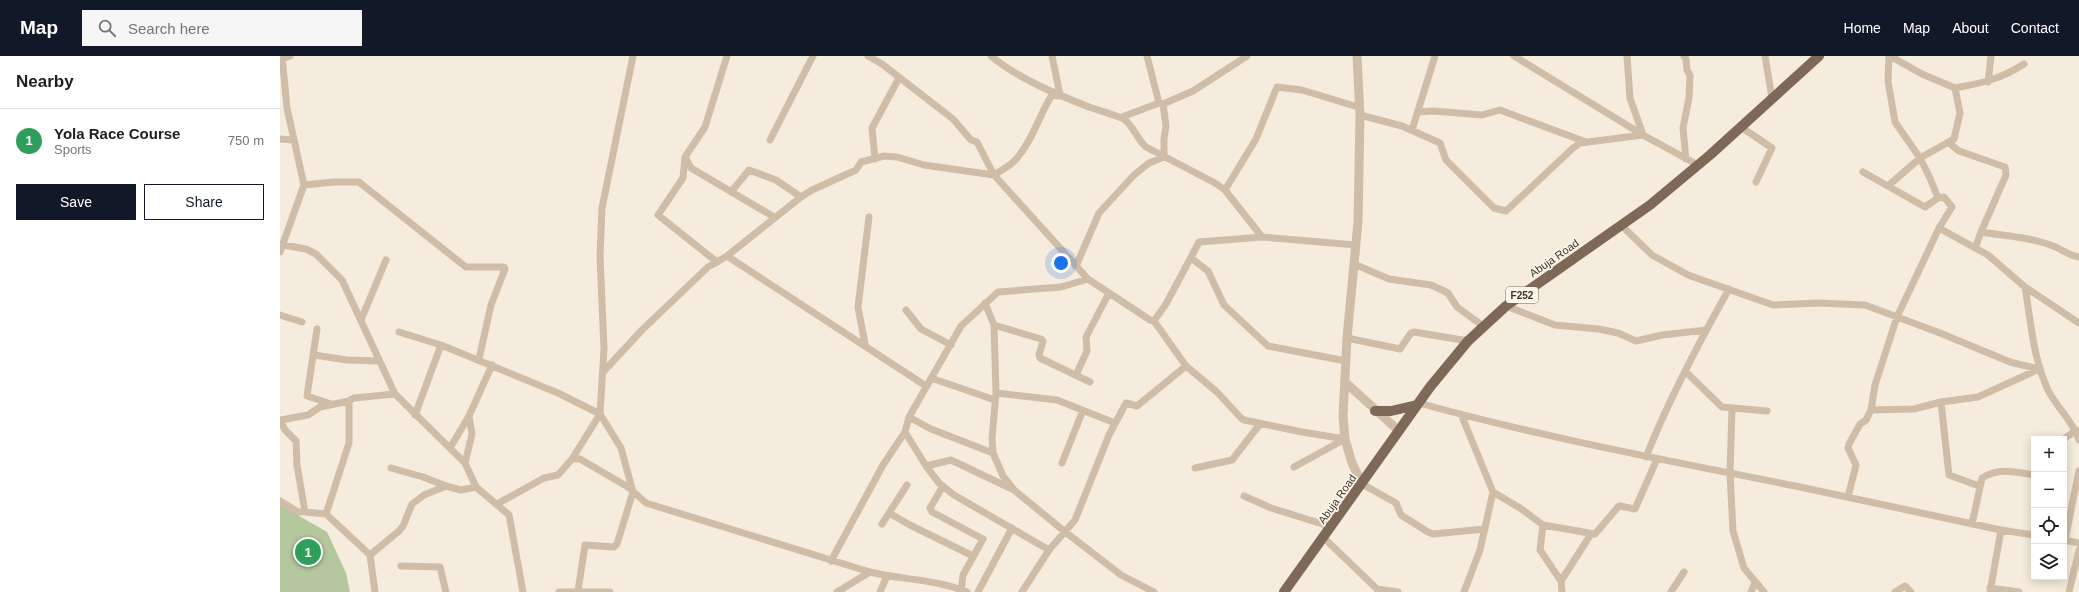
<!DOCTYPE html>
<html lang="en">
<head>
<meta charset="utf-8">
<style>
  :root { --surface:#fff; --page:#f6f6f6; --text:#202124; --muted:#757577; --line:#e0e0e0; --accent:#111827 }
  body { margin:0; font-family:Helvetica,sans-serif; background:var(--page); color:var(--text) }
  .controls { position:absolute; right:12px; bottom:12px; display:grid; overflow:hidden; border-radius:0px; box-shadow:0 2px 10px #0003 }
  .controls button { width:36px; height:36px; display:grid; place-items:center; padding:0; border:0; border-bottom:1px solid var(--line); background:var(--surface); color:var(--text); font:20px sans-serif }
  .you { position:absolute; left:781px; top:207px; width:14px; height:14px; margin:-10px; border:3px solid #fff; border-radius:50%; background:#1a73e8; box-shadow:0 0 0 6px #1a73e833 }
  .badge { display:grid; place-items:center; width:26px; height:26px; border-radius:50%; background:var(--accent); color:#fff; font-size:13px; font-weight:700 }
  .pin { position:absolute; translate:-50% -50%; border:2px solid #fff; box-shadow:0 1px 4px #0006 }
  .list { margin:0; padding:0; list-style:none }
  h2 { display:flex; justify-content:space-between; align-items:center; height:52px; margin:0; padding:0 16px; font-size:17px }
  h2 small { font-size:13px; font-weight:400; color:var(--muted) }
  .list li { display:grid; grid-template-columns:26px 1fr auto; gap:12px; align-items:center; box-sizing:border-box; height:64px; padding:0 16px; border-top:1px solid var(--line) }
  .list b { display:block; font-size:15px; white-space:nowrap }
  .list p { margin:0; font-size:13px; white-space:nowrap; color:var(--muted) }
  .list em { font-size:13px; font-style:normal; color:var(--muted) }
  .actions { display:flex; gap:8px; padding:12px 16px }
  .actions a { flex:1; padding:9px 0; border:1px solid var(--accent); border-radius:0px; text-align:center; font-size:14px; color:var(--accent) }
  .actions .main { background:var(--accent); color:#fff }
  .icon { flex:none; width:22px; height:22px; fill:none; stroke:currentColor; stroke-width:2; stroke-linecap:round; stroke-linejoin:round }
  .map { position:relative; flex:none; width:1799px; height:536px; overflow:hidden }
  header { display:flex; align-items:center; gap:24px; box-sizing:border-box; height:56px; padding:0 20px; background:var(--accent); color:#fff }
  header strong { font-size:19px }
  nav { display:flex; gap:22px; margin-inline-start:auto; font-size:14px }
  .search { width:280px; height:36px; background:var(--page); display:flex; align-items:center; gap:10px; box-sizing:border-box; padding:0 14px; border-radius:0px; color:var(--muted); font-size:15px }
  main { display:flex }
  aside { flex:1; background:var(--surface) }
  .map>svg:first-child { display:block }
  .green { fill:#b4c69b }
  .lines { fill:none; stroke-linecap:round; stroke-linejoin:round }
  .minor { stroke:#cfbda8; stroke-width:7 }
  .tertiary { stroke:#cfbda8; stroke-width:9 }
  .primary { stroke:#7e6858; stroke-width:10 }
  .labels { text-anchor:middle; stroke-width:3.5; stroke-linejoin:round; paint-order:stroke }
  .shield { fill:#fcf5ea; stroke:#756b63; stroke-width:1 }
  .shield-label { font-size:10px; font-weight:bold; fill:#3b3029 }
  .street-label { font-size:11px; fill:#3b3029; stroke:#fcf5ea }
</style>
</head>
<body>
<header>
<strong>Map</strong>
<div class="search"><svg class="icon" aria-label="search" viewBox="0 0 24 24"><circle cx="10" cy="10" r="6"/><path d="M15 15l6 6"/></svg>Search here</div>
<nav><a>Home</a><a>Map</a><a>About</a><a>Contact</a></nav>
</header>
<main>
<aside>
<h2>Nearby<small></small></h2>
<ul class="list">
<li><span class="badge" style="background:#2e9e5b">1</span><div><b>Yola Race Course</b><p>Sports</p></div><em>750 m</em></li>
</ul>
<div class="actions"><a class="main">Save</a><a>Share</a></div>
</aside>
<div class="map">
<svg width="1799" height="536" viewBox="0 0 1799 536">
  <rect width="100%" height="100%" fill="#f5ecdd"/>
  <path class="green" d="M0,449L47,476L66,517L70,536H0Z"/>
  <g class="lines">
    <path class="minor" d="M588,0L602,8L673,63L691,84L697,86L714,119L808,223L870,264L874,265L906,310L937,336L961,362L964,364L1022,376L1065,383
      M711,0C739,23 776,38 809,51C815,53 841,61 844,63C854,71 857,83 866,91L935,127L945,134L982,181
      M772,0L780,39
      M867,0L879,47
      M1234,0L1363,79L1418,109
      M1404,0L1406,3L1407,14L1410,19L1409,42L1403,72L1406,103
      M1485,0L1492,42
      M1609,0L1608,25L1615,66L1640,102L1650,122L1658,142L1664,141L1672,151L1659,172L1708,199L1745,231L1799,267
      M2,3L10,0
      M1708,26L1711,0
      M1675,32C1702,27 1721,23 1744,8
      M1138,56L1153,55L1202,59L1220,54L1306,86
      M1080,59L1122,70L1160,87L1166,104L1214,152L1226,155L1293,92L1300,87L1363,79L1350,42L1347,0
      M842,61L879,47L883,48L913,35L967,0
      M1461,71L1492,92L1476,126
      M1132,74L1155,0
      M0,83L14,84
      M490,84L533,0
      M1669,87L1679,95L1725,111L1726,119L1701,176
      M405,101L411,112L494,161
      M595,103L592,72L619,22
      M1583,116L1645,151L1658,142
      M24,129L54,126H79L182,208L186,211H224L225,213L211,249L199,303
      M1608,130L1640,102L1674,83L1680,57L1675,32L1642,18L1610,0
      M945,134L976,83L997,31L1022,34L1078,51
      M451,136L469,114L496,124L521,141
      M1341,169L1372,199L1408,219L1493,249L1539,247L1585,249L1660,277L1730,306L1759,313
      M3,189L26,193L36,198L62,224L115,338L185,407
      M1695,192L1701,176C1724,180 1751,181 1773,190C1782,193 1789,200 1799,201
      M0,196L24,129L7,52L2,0
      M447,200L646,330
      M911,202L928,215L944,249L988,290L1066,305
      M437,206L378,159L403,122L405,101L425,71L447,0
      M1074,208L1109,223L1151,229L1162,234L1168,237L1177,251L1203,270
      M796,210L819,157L854,119L869,107L884,101V83L886,70L883,48
      M1745,231C1751,266 1753,302 1768,334C1777,352 1793,365 1799,384
      M705,247L714,269L716,337L712,382L713,397L723,420L734,434L784,475L841,519L874,536
      M1226,250L1275,269L1319,273L1338,277L1356,285L1382,279L1426,274
      M626,254L641,273L671,289
      M0,259L22,266
      M81,264L106,204
      M874,265L886,248L919,186L982,181L1076,189
      M714,269L761,283L763,285L759,299L760,302L810,326
      M37,273L27,340L51,348
      M119,276L161,289L135,359
      M1067,282L1120,293L1131,277L1134,276L1188,285
      M585,288L578,251L589,161
      M161,289L278,337L320,358L341,392L353,436L337,488L334,491L305,489L298,535
      M34,299L67,304L99,305
      M212,309L189,360L192,378L185,407L196,431L229,459L243,536
      M1405,315L1442,351L1487,355
      M323,316L362,274L428,211L447,200L521,141L532,134L576,114L581,106L604,100L617,101L644,109L714,119C722,114 732,109 737,102C753,84 759,59 772,39L780,40
      M796,319L807,295L806,281L829,237
      M651,322L715,344
      M716,337L777,344L835,367
      M1661,346L1669,419L1699,430
      M1139,347C1265,382 1391,405 1520,431C1587,445 1654,460 1721,474L1754,479
      M1452,352L1450,417L1453,475L1464,512L1484,536
      M1591,354L1634,353L1661,346L1698,341L1759,313
      M1181,358L1213,436L1200,494L1184,536
      M629,361L651,373L713,397
      M0,364L5,374L16,385L17,409L25,456L46,458L90,499L95,536
      M1,364L28,359L40,351L69,345L74,342L115,338
      M625,376L646,410L659,427L674,439L769,494
      M1784,383L1796,374
      M170,392L189,360
      M1366,401C1389,343 1418,288 1449,233
      M292,403H300L348,431L366,447L590,516
      M782,407L803,354
      M646,410L671,404L732,433
      M1014,411L1065,383
      M111,412L143,421L166,430
      M915,412L952,404L980,368
      M1082,428L1116,447L1121,459L1148,476L1153,478L1205,473
      M663,430L650,452L652,456L703,483L683,519L681,536
      M1213,436L1240,452L1263,469L1315,478L1338,451L1340,450L1355,453L1377,403
      M964,440L991,452L1052,471
      M1568,441L1576,409L1568,392L1569,388L1580,368L1586,364L1591,354L1595,329L1617,261L1659,172
      M0,445L18,456H25
      M217,448L264,422L278,419L292,403L320,358L324,293L320,200L322,152L353,0
      M609,457L630,469L693,500
      M46,458L69,387V345
      M602,468L627,429
      M1692,468L1702,422C1719,411 1736,416 1754,419
      M1263,469L1260,494L1281,525L1282,536
      M1044,482L1097,533L1098,536
      M1784,484L1799,487
      M1785,484L1799,415
      M90,499L119,475L123,470L132,448L144,439L166,430L181,434L196,431
      M551,505L603,409L625,376L629,361L681,270L718,236L781,231L808,223
      M121,510L160,511L166,536
      M1281,525L1311,478
      M1710,532L1739,536
      M1097,533L1118,536
      M279,536H330
      M557,536L590,516C622,524 656,523 687,536
      M600,536L607,520
      M698,536L732,472
      M742,536L769,494L795,464L829,379L846,347L857,350L906,310
      M1391,536L1404,516
      M1471,536L1475,527
      M1615,536L1625,530L1631,536
      M1710,536L1721,474
      M1789,536L1799,494"/>
    <path class="tertiary" d="M1077,0L1080,59L1078,166L1067,282L1063,360L1065,383L1072,407L1082,428
      M1065,326L1119,375"/>
    <path class="primary" d="M1095,355H1111L1137,349
      M1004,536L1150,331L1188,285L1226,250L1370,149L1430,99L1539,0"/>
  </g>
  <g class="labels">
    <rect class="shield" x="1226" y="231" width="32" height="16" rx="3"/>
    <g class="shield-label">
      <text x="1242" y="243">F252</text>
    </g>
    <g class="street-label">
      <text transform="translate(1274 202) rotate(-35)" y="4">Abuja Road</text>
      <text transform="translate(1057 443) rotate(-55)" y="4">Abuja Road</text>
    </g>
  </g>
</svg>
<div class="controls">
<button>+</button>
<button>−</button>
<button><svg class="icon" aria-label="locate" viewBox="0 0 24 24"><circle cx="12" cy="12" r="6"/><path d="M12 2v4M12 18v4M2 12h4M18 12h4"/></svg></button>
<button><svg class="icon" aria-label="layers" viewBox="0 0 24 24"><path d="M12 4l9 5-9 5-9-5zM3 14l9 5 9-5"/></svg></button>
</div>
<div class="you"></div>
<div class="pin badge" style="left:28px;top:496px;background:#2e9e5b">1</div>
</div>
</main>
</body>
</html>
